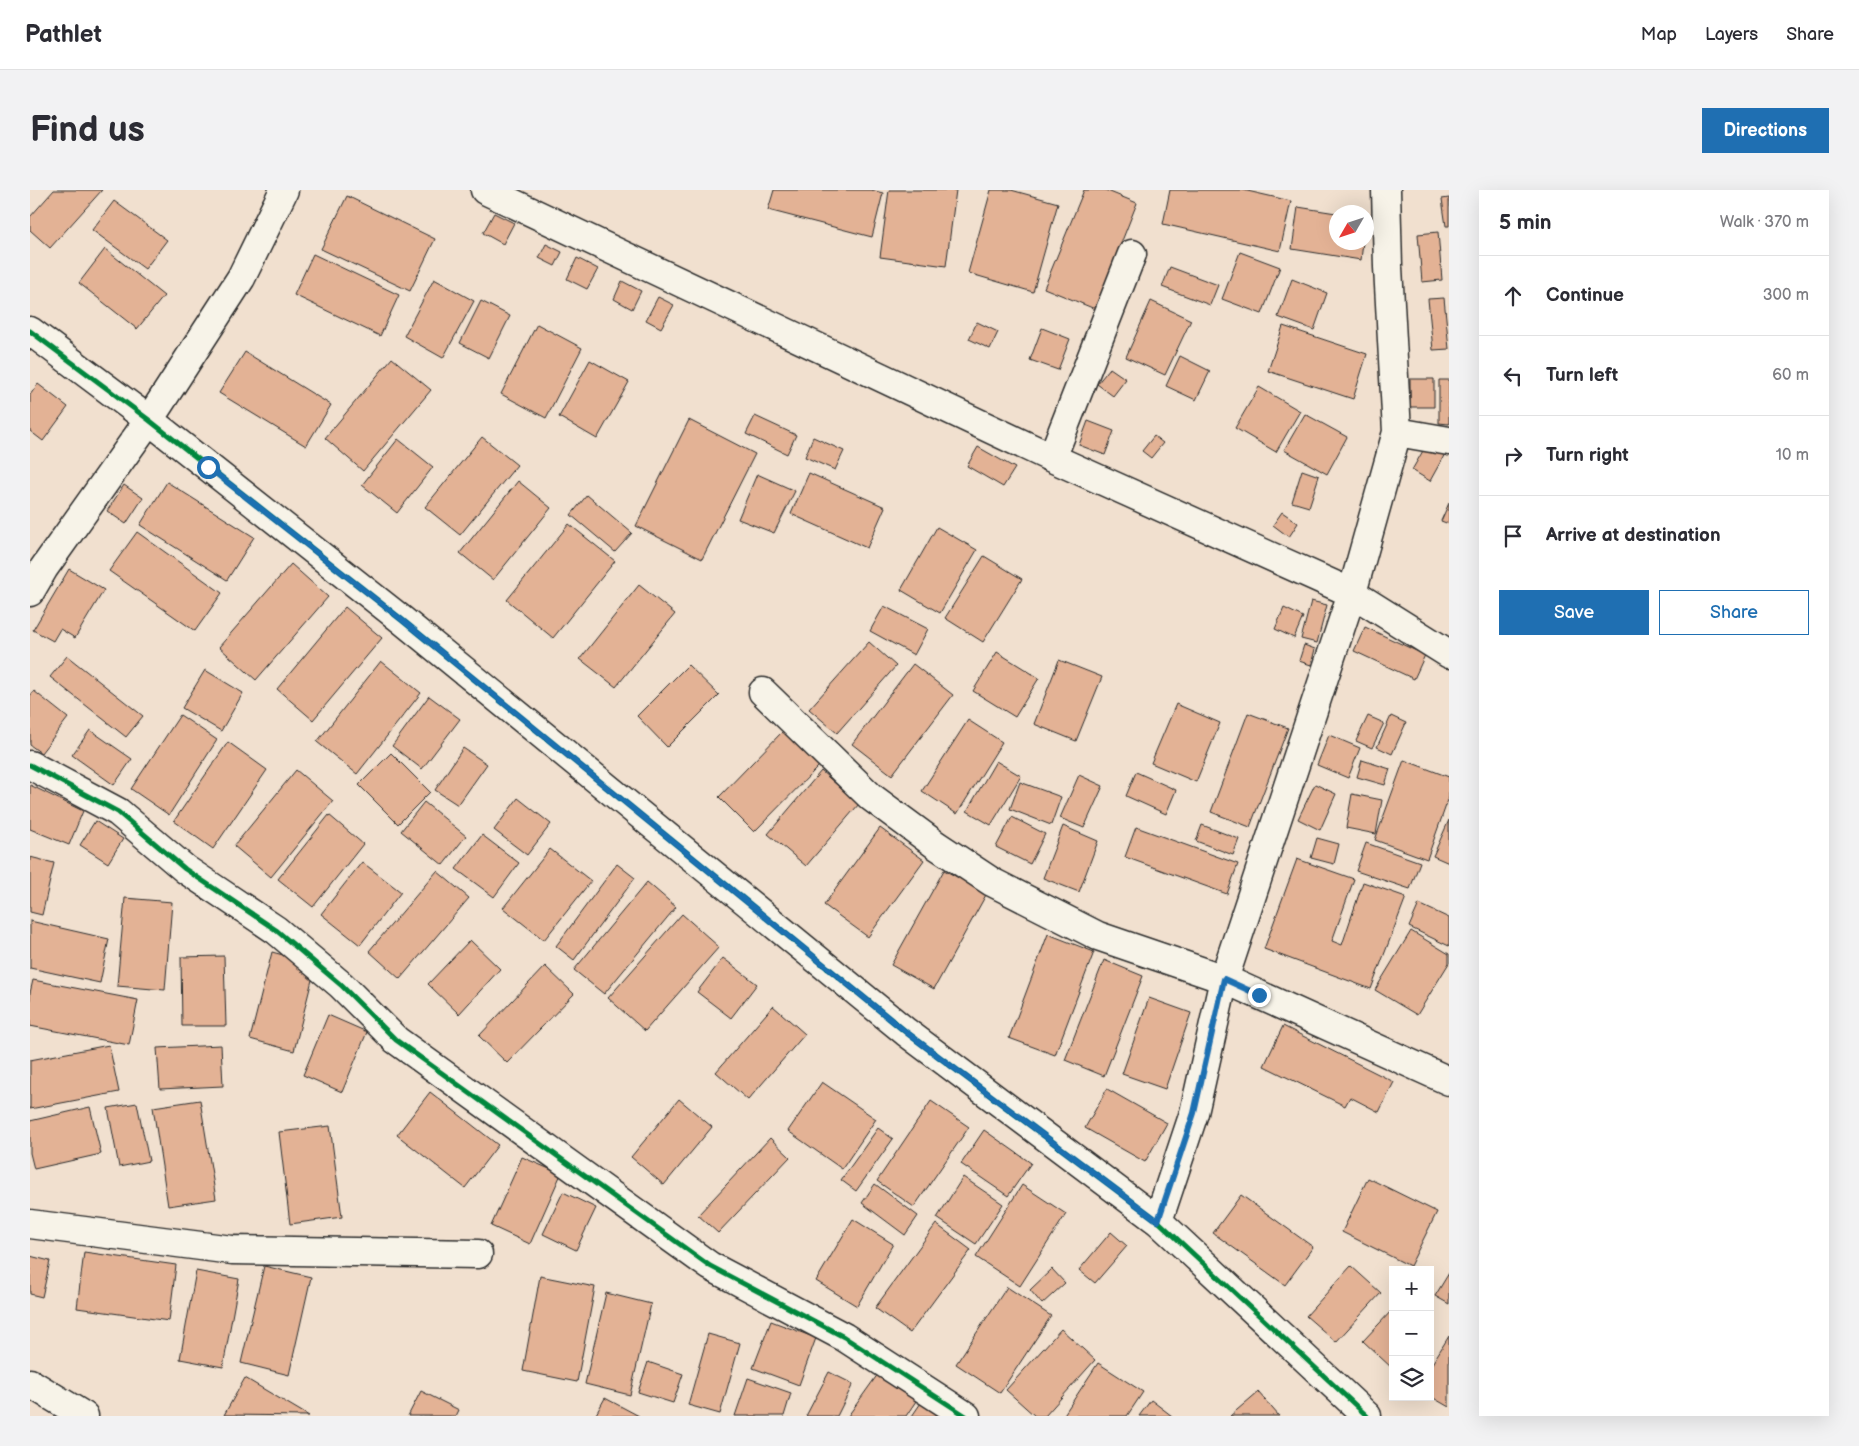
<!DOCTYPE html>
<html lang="en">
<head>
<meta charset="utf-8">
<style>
  :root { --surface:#fff; --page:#f2f2f3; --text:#2b2b33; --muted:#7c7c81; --line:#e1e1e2; --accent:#1f6fb2 }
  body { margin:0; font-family:"Balsamiq Sans",sans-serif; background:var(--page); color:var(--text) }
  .controls { position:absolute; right:15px; bottom:15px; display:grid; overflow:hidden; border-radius:0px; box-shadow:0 5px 20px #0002 }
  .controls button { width:45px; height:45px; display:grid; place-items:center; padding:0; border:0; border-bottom:1px solid var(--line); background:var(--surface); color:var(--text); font:25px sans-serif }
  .compass { position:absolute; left:1299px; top:15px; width:45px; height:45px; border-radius:50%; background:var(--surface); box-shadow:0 5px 20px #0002; rotate:231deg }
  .stop { position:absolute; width:15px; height:15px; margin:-11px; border:4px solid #1f6fb2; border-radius:50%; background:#fff }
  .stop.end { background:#1f6fb2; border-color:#fff; box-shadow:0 1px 5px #0008 }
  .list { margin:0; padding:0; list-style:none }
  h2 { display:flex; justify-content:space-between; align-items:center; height:65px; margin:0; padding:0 20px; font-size:21px }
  h2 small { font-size:16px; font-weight:400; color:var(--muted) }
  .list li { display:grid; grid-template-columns:32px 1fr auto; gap:15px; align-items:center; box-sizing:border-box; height:80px; padding:0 20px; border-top:1px solid var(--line) }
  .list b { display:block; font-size:19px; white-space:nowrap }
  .list em { font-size:16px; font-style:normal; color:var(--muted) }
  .actions { display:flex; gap:10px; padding:15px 20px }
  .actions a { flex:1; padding:11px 0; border:1px solid var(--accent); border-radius:0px; text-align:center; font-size:18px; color:var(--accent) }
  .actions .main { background:var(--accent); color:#fff }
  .icon { flex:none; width:28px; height:28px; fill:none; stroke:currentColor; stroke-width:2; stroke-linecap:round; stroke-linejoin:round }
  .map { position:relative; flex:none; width:1419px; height:1226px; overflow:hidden; border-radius:0px }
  header { display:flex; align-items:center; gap:30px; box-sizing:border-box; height:70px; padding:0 25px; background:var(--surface); border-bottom:1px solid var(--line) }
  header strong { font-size:24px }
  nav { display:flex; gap:28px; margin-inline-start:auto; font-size:18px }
  .intro { display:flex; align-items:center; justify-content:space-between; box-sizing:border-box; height:120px; padding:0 30px }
  h1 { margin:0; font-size:35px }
  .button { padding:12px 22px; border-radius:0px; background:var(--accent); color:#fff; font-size:18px; font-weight:700 }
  main { display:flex; gap:30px; padding:0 30px }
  aside { flex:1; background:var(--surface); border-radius:0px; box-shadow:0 5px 20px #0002 }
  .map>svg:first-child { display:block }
  .building { fill:#e3b295; stroke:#2b2b2b }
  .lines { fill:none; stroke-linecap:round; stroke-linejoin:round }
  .street-casing { stroke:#2b2b2b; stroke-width:31 }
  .street { stroke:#f7f3e8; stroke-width:28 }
  .cycleway-casing { stroke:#f7f3e8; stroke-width:8 }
  .cycleway { stroke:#00873e; stroke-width:5 }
  .route { stroke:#1f6fb2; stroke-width:6 }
</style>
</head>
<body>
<header>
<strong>Pathlet</strong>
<nav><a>Map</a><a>Layers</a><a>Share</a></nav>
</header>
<div class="intro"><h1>Find us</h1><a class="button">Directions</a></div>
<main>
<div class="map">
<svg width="1419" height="1226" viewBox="0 0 1419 1226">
  <rect width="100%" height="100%" fill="#f1e0cf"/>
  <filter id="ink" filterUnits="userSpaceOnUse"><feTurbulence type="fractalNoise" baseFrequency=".02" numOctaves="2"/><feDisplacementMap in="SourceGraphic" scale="10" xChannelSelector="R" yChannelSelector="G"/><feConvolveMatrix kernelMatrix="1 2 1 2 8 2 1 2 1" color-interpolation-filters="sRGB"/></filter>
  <g filter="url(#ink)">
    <path class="building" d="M24,0H72L20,58L0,40V27Z
      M744,0H841L853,3L842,47L738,20Z
      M859,0H926L916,76L850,67Z
      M961,0H981L1028,13L1003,102L938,83Z
      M1054,0H1075L1107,13L1065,119L1014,98Z
      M1140,0H1213L1261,11L1250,61L1133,34Z
      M317,6L405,49L380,101L291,59Z
      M1419,8V36H1416L1412,9Z
      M84,11L137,50L115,79L62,40Z
      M1268,17L1306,23V52H1333L1331,70L1262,59Z
      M464,23L484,33L473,54L453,43Z
      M1408,42L1412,90L1392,92L1388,44Z
      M516,54L532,62L525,76L509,68Z
      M75,59L134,106L107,139L49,93Z
      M1210,62L1250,77L1232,124L1192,109Z
      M283,64L369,105L350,146L264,105Z
      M547,68L568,79L557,99L537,89Z
      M1140,77L1188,95L1180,115L1132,97Z
      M404,89L444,111L413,168L374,146Z
      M1262,89L1297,103L1284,140L1248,127Z
      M592,91L611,101L602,119L584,109Z
      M628,107L644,115L631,138L616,130Z
      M1414,108L1419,159L1403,160L1398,109Z
      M451,111L480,126L459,168L430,153Z
      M1121,111L1161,130L1135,185L1096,167Z
      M947,132L968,142L960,159L939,149Z
      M507,134L552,158L516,228L471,204Z
      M1253,136L1337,164L1323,209L1238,181Z
      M1012,138L1040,149L1028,180L1000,170Z
      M215,162L301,215L276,256L189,203Z
      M1150,166L1180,181L1166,210L1136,196Z
      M362,168L401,200L333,281L295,248Z
      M560,170L599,192L567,249L529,227Z
      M1080,178L1096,189L1083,206L1067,194Z
      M1380,189H1404V217H1380Z
      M1409,190H1419V234L1409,233Z
      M8,194L38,217L13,251L0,241V205Z
      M1229,197L1270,221L1246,262L1205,238Z
      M1275,224L1317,247L1297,284L1254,260Z
      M725,226L766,245L757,264L716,244Z
      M659,230L725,264L672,369L606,336Z
      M1058,231L1084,241L1075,265L1049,255Z
      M1124,246L1133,253L1121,268L1112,261Z
      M452,247L487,275L430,345L395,317Z
      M783,247L814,261L805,280L775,267Z
      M368,249L403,277L367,323L332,295Z
      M1398,252L1416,262L1400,291L1382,280Z
      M948,257L985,278L973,297L937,276Z
      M1272,280L1289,286L1279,317L1262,312Z
      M779,283L855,317L837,358L761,324Z
      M727,284L765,301L744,343L708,329Z
      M488,291L521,318L463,390L430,363Z
      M137,292L224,347L197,390L110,335Z
      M94,295L113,308L96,334L77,321Z
      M557,305L602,343L585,362L541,325Z
      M1419,313V334L1411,331Z
      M1252,322L1268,333L1259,347L1243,335Z
      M539,334L585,371L523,448L477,410Z
      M907,337L947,360L910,423L871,400Z
      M107,342L192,403L165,441L79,381Z
      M954,366L992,389L953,452L915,428Z
      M261,374L298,407L226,490L189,457Z
      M39,379L74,400L45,448L30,439L23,451L3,440Z
      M609,395L645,424L586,497L550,469Z
      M1281,411L1297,415L1287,453L1271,449Z
      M854,416L898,439L884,465L840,441Z
      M315,417L352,448L283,530L247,499Z
      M1254,418L1273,427L1264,448L1245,439Z
      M1335,437L1395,465L1384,489L1324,461Z
      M839,452L866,476L807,543L779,519Z
      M1274,455L1285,459L1281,475L1269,471Z
      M967,462L1009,488L985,527L943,501Z
      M37,466L113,526L96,547L20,487Z
      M1029,470L1072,487L1046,551L1004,534Z
      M351,471L391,503L327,584L287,552Z
      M883,474L923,505L862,585L822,554Z
      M658,475L689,505L637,557L607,526Z
      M175,480L213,503L191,541L152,518Z
      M4,501L38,528L11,563L0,555V506Z
      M399,506L430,529L392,579L362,556Z
      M1146,514L1190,533L1166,592L1121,573Z
      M1218,523L1258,538L1220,637L1181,622Z
      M150,525L187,550L139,625L101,599Z
      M1338,526L1354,533L1342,558L1326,551Z
      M1361,526L1376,533L1362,564L1347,557Z
      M938,530L972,552L927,624L892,601Z
      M60,540L102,569L84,595L42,565Z
      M753,541L789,576L724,642L689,607Z
      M1299,545L1330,558L1318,588L1287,575Z
      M198,552L237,580L183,659L144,631Z
      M433,558L457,574L428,615L405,600Z
      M361,563L400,602L368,634L329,595Z
      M1332,570L1360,579L1355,595L1327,587Z
      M1374,570L1419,587V607L1397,669L1345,650Z
      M966,571L991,586L961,635L937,621Z
      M266,580L303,611L241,687L204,656Z
      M791,581L829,614L776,676L738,644Z
      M1106,582L1146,600L1136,624L1096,606Z
      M1049,585L1073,596L1054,638L1030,628Z
      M990,592L1031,607L1021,635L980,619Z
      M1285,594L1306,604L1290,640L1268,629Z
      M0,595L53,621L39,655L0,639Z
      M1322,604L1352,610L1346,644L1316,638Z
      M488,608L521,634L497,665L464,640Z
      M394,612L436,646L413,675L371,641Z
      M299,625L333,654L283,717L248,689Z
      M982,627L1015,644L1000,674L966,657Z
      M1419,630V673L1403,666Z
      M65,631L93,649L78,673L50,655Z
      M1172,635L1209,649L1203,665L1166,651Z
      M1033,636L1068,651L1049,702L1013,688Z
      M1106,637L1208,674L1197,704L1095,667Z
      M850,638L894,670L838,747L794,715Z
      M452,645L489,673L464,707L426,679Z
      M1287,648L1309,654L1304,674L1281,668Z
      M1336,653L1390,672L1380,699L1326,681Z
      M520,659L561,691L514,750L473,718Z
      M0,667L24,673L12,725L0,722Z
      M1267,669L1324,689L1302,751L1312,755L1333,692L1376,707L1341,799L1234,759Z
      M332,672L371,702L330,755L291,724Z
      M587,674L605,688L544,770L526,756Z
      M914,680L957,703L904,799L861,775Z
      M407,681L439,708L370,789L339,761Z
      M617,692L646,717L574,804L544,780Z
      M95,708L142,712L135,800L87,796Z
      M1389,714L1419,728V756L1379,737Z
      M652,724L689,757L615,841L578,808Z
      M0,731L79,749L70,793L0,778Z
      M1381,741L1419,764V773L1387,825L1345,800Z
      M1018,744L1064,762L1025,865L979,848Z
      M440,750L470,779L429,824L398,794Z
      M242,762L286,774L264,861L220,849Z
      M194,766L196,836H152L151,767Z
      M693,768L727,794L701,828L667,802Z
      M1074,770L1113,786L1074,886L1035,870Z
      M515,776L544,804L477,873L449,846Z
      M3,790L108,810L99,855L0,836V803Z
      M1119,808L1161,823L1135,899L1092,884Z
      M743,816L775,844L718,910L686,882Z
      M298,825L337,842L312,902L273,885Z
      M1253,836L1364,892L1349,922L1320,907L1315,916L1234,876Z
      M79,855L89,902L0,919V870Z
      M191,855L193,896L130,899L127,858Z
      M792,892L846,929L812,979L758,941Z
      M1077,899L1137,933L1115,972L1055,938Z
      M400,902L468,955L435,998L367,945Z
      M649,909L682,937L634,995L601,967Z
      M170,910L186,1009L138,1016L123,917Z
      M901,911L939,937L884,1017L847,991Z
      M107,913L119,971L89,977L78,918Z
      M60,917L71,964L4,979L0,963V931Z
      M300,936L312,1027L260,1034L249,942Z
      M848,938L863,949L826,1001L811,990Z
      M954,940L1001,973L978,1006L931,974Z
      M740,948L760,967L688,1043L668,1025Z
      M492,967L531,984L500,1054L461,1036Z
      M933,987L973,1014L946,1054L907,1028Z
      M1338,988L1407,1022L1380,1076L1312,1042Z
      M845,994L888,1026L875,1045L832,1013Z
      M992,995L1036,1024L990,1096L946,1067Z
      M533,1002L566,1018L546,1060L513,1044Z
      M1211,1005L1283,1057L1255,1095L1183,1043Z
      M823,1029L863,1054L827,1116L786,1091Z
      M906,1034L941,1060L880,1143L845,1118Z
      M1081,1042L1097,1056L1065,1093L1049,1080Z
      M54,1062L146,1075L139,1131L47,1118Z
      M0,1066L20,1071L12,1107L0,1104Z
      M234,1076L281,1087L259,1185L211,1173Z
      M1321,1076L1351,1103L1306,1152L1276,1126Z
      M1022,1079L1035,1093L1012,1114L1000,1100Z
      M166,1081L209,1089L193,1177L150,1169Z
      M1419,1083V1114L1405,1106Z
      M510,1086L565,1097L547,1192L493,1181Z
      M977,1097L1021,1126L970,1203L926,1174Z
      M576,1103L621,1114L600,1205L555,1194Z
      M1363,1119V1179L1333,1151Z
      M741,1131L786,1148L769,1195L723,1178Z
      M1031,1139L1065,1170L1015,1226H1005L976,1200Z
      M678,1144L710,1153L690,1224L658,1215Z
      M1419,1146V1217L1400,1206V1177Z
      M618,1172L653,1184L643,1213L608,1202Z
      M1068,1173L1113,1202L1097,1226H1033Z
      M799,1182L823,1194L807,1226H776Z
      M848,1184L886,1211L876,1226H818Z
      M215,1188L279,1226L194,1225Z
      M718,1188L761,1203L754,1226H705Z
      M391,1201L429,1220L426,1226H378Z
      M1228,1202L1249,1226H1200Z
      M895,1207L922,1226H882Z
      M575,1208L609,1226H565Z
      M1121,1210L1142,1226H1109Z"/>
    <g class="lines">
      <defs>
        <path id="street" d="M455,0L1022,268L1322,403L1419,464
          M0,141L119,230L372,430L876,842L1128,1031L1337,1226
          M1367,242L1419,251
          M1022,268L1102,64
          M0,402L14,378L119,230L211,88L254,0
          M733,502L841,607L906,655L962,692L1068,746L1194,789L1419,891
          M0,575L88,622L155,679L246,740L311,795L366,850L680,1076L814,1147L936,1226
          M1128,1031L1164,923L1194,789L1322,403L1367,242L1358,77L1356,0
          M0,1034L202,1060L448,1064
          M0,1193L54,1226"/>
      </defs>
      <use href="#street" class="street-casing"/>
      <use href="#street" class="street"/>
      <defs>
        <path id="cycleway" d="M0,141L119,230L372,430L876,842L1128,1031L1337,1226
          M0,575L88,622L155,679L246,740L311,795L366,850L680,1076L814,1147L936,1226"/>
      </defs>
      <use href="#cycleway" class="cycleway-casing"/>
      <use href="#cycleway" class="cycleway"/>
    </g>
  </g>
  <g class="lines" filter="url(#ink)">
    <path class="route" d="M178,277L372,430L876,842L1128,1031L1164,923L1194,789L1229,805"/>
  </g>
</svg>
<div class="controls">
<button>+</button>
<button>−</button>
<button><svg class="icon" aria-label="layers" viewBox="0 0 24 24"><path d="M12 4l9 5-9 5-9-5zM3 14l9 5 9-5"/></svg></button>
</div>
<svg class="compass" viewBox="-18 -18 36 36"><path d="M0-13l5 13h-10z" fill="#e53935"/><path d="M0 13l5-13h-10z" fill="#7c7c81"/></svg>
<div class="stop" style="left:178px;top:277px"></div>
<div class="stop end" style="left:1229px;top:805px"></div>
</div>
<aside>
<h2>5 min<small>Walk · 370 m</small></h2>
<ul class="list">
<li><svg class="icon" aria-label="ahead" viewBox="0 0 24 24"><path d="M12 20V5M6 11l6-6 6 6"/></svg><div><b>Continue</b></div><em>300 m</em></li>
<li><svg class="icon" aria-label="left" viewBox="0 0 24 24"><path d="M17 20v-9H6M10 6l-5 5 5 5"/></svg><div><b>Turn left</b></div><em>60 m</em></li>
<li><svg class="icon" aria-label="right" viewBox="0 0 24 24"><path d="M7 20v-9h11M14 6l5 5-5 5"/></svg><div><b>Turn right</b></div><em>10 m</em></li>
<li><svg class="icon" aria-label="arrive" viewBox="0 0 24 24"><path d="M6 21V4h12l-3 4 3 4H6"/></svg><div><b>Arrive at destination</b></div></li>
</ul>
<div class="actions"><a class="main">Save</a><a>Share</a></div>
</aside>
</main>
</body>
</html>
